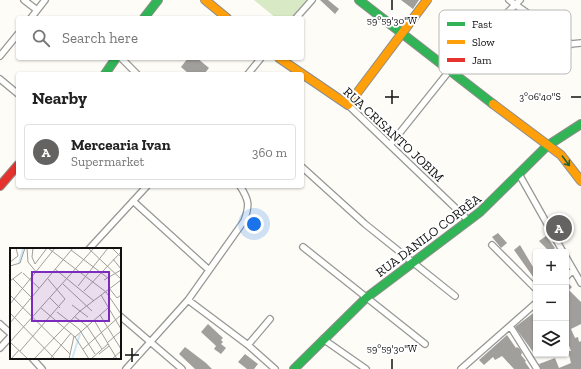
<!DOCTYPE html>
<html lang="en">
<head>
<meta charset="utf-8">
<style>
  :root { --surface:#fff; --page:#f6f6f6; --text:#222; --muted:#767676; --line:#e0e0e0; --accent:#646362 }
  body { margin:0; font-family:"Zilla Slab",serif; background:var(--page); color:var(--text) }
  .controls { position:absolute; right:12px; bottom:12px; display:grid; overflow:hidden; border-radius:4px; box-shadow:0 1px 3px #0004 }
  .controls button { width:36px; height:36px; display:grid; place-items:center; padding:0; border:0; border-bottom:1px solid var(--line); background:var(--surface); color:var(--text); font:20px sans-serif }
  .you { position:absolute; left:254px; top:224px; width:14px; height:14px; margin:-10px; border:3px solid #fff; border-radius:50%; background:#1a73e8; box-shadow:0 0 0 6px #1a73e833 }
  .badge { display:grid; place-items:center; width:26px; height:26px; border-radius:50%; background:var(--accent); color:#fff; font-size:13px; font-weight:700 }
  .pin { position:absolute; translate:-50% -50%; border:2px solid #fff; box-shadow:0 1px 4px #0006 }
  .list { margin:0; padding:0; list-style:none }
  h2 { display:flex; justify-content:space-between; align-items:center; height:52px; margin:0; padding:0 16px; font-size:17px }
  h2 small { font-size:13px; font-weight:400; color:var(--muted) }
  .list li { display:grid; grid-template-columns:26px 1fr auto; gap:12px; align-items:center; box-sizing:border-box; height:56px; margin:0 8px 8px; padding:0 8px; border:1px solid var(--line); border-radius:4px }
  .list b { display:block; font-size:15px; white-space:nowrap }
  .list p { margin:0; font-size:13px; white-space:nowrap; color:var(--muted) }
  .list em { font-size:13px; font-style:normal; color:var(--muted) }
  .icon { flex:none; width:22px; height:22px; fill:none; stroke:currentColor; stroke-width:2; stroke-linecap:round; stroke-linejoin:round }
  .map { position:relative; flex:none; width:581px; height:369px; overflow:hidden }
  .search { position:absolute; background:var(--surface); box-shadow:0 1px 3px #0004; left:16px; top:16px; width:288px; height:44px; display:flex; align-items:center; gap:10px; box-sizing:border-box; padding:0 14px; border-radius:4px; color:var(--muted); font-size:15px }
  .panel { position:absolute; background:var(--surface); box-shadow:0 1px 3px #0004; left:16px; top:72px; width:288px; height:116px; border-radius:4px }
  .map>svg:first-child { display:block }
  .forest { fill:#d8eac5 }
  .building { fill:#a19f9c }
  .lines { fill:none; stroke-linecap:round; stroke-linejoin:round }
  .street-casing { stroke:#979795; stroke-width:8 }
  .fast-casing { stroke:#8e8d8b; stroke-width:10 }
  .slow-casing { stroke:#8e8d8b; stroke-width:10 }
  .jam-casing { stroke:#8e8d8b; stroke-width:10 }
  .street { stroke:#fffffe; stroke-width:5.5 }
  .fast { stroke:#30b455; stroke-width:8 }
  .slow { stroke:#ff9f0a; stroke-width:8 }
  .jam { stroke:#e5322d; stroke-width:8 }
  .oneway { stroke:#206233 }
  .ticks { fill:none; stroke:#111; stroke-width:1.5 }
  .labels { text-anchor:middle; stroke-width:4; stroke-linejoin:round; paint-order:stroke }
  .street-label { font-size:13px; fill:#111; stroke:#fff }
  .inset-river { fill:none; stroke:#cde8f7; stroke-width:2 }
  .inset-road { fill:none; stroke:#9f9e9b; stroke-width:1 }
  .view { fill:#7b2cbf; fill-opacity:0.15; stroke:#7b2cbf; stroke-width:2 }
  .inset-edge { fill:none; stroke:#111; stroke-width:2 }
  .key { fill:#fff; stroke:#b8b8b8; stroke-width:1 }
  .key-label { font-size:11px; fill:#111 }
  .ticks-label { font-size:10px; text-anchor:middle; fill:#111; stroke:#fff; stroke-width:4; stroke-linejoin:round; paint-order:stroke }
</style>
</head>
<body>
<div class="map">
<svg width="581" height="369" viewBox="0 0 581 369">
  <rect width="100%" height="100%" fill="#fdfcf7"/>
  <path class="forest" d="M254,0H308L292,18H276Z"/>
  <path class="building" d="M320,0H328L339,9L335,14Z
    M401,0H419L413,9Z
    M188,58H197L209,68L204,74H189L181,67Z
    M498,233L507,243L501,248L492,237Z
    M546,236L555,248L550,252L539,241Z
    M520,245L536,272V281L514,250Z
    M566,281L572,287L569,290L581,302V324L571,329L575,338L578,337L579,342L581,341V369H541L539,364L555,358L559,368L571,363L569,355L566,356V351H571L566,337Z
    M536,311V356L515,327Z
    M208,324L223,338L221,340L223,342L221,344L226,348L221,354L214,349L216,346L214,344L201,332Z
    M507,335L516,348L517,347L520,349L522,353L521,355L526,361L525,362L530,369H514L502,356L495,360L493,357L484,365L479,360Z
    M185,347L206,363L212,369H195L179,354Z
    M245,354L258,364L254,369H247L238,362Z"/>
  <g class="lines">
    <defs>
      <path id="street" d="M24,0L37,10
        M509,0L571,44
        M31,18L45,0
        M296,18L312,0
        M0,56L18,34
        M121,58L137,74
        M544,62L571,44L581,43
        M248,74L261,58
        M0,79L18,94
        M348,105L468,220
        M390,145L450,70L520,0
        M302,167L365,224L455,296
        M519,174L563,252
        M133,201L209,270
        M492,245L536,289
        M303,247L425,344
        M89,249L147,186
        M566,257L581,283
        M566,277L573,270
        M188,300L248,345L275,369
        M120,316L182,369
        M0,324L11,334
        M510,326L537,369
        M323,339L366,369
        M248,345L270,319
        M0,348L11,336
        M32,358L42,369
        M126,369L188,300L244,221C250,205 249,200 240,186
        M461,369L536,303"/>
      <path id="fast" d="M359,0L493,104
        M144,18L158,0
        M105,74L116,58
        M294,369L366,298L480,212L547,146L581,124"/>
      <path id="slow" d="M205,0L227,18
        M279,58L348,105L427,0
        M493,104L561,155L581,181"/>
      <path id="jam" d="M0,186L18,165"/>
    </defs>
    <use href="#street" class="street-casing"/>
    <use href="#fast" class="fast-casing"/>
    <use href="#slow" class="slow-casing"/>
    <use href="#jam" class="jam-casing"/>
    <use href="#street" class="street"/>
    <use href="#fast" class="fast"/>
    <use href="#slow" class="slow"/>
    <use href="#jam" class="jam"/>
  </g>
  <defs><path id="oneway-shaft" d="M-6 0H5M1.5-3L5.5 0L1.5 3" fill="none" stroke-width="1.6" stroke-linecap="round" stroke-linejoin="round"/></defs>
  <use class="oneway" href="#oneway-shaft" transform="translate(566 161) rotate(53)"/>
  <path class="ticks" d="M392,0V10M392,90V104M385,97H399M571,97H581M132,348V362M125,355H139M392,359V369"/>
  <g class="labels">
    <g class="street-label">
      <text transform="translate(394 134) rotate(43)" y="5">RUA CRISANTO JOBIM</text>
      <text transform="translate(428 235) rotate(-37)" y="5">RUA DANILO CORRÊA</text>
    </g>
  </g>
  <g transform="translate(10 248)">
    <rect width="111" height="111" fill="#fdfcf7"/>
    <path class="inset-river" d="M9,15L13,1M62,111L70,86"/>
    <path class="inset-road" d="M17,0L18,14L27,25M23,0L22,9L25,16L37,0M38,0L96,44L111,66M78,0L111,31M102,0L111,9M61,2L98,30M103,11L111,21M0,14L8,8L6,0M0,18L10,15L15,0M45,21L84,53M13,25L29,40M3,31L21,49M94,32L111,22M0,33L12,24M53,36L82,63M68,38L98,0M99,40L107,50L111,47M74,43L111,4M0,47L60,106M91,47L111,81M40,50L50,60M0,56L45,0M62,57L78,69M31,60L65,89L79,111M47,64L69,81L85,106M0,65L45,111M90,67L111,101M65,69L77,78L92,101M84,72L107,111M0,75L63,0M65,89L98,60M0,94L84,0M0,94L18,111M97,95L111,83M73,101L111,67M10,103L55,51L38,31M89,106L99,98M1,111L9,102M24,111L70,63L111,32M40,111L61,85M59,111L64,88M81,111L98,96M102,111L111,103"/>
    <path class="view" d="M22,24H99V73H22Z"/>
    <rect width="111" height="111" class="inset-edge"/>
  </g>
  <rect x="439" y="10" width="132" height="64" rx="6" class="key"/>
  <rect x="447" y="22" width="18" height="4" fill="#30b455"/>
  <rect x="447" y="40" width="18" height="4" fill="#ff9f0a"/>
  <rect x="447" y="58" width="18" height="4" fill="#e5322d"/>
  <g class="key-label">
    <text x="472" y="28">Fast</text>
    <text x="472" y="46">Slow</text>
    <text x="472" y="64">Jam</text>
  </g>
  <g class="ticks-label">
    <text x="392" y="24">59°59'30"W</text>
    <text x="540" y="100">3°06'40"S</text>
    <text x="392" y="352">59°59'30"W</text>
  </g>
</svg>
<div class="controls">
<button>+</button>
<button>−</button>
<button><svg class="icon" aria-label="layers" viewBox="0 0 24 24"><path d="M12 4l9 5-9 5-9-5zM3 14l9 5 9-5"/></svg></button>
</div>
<div class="you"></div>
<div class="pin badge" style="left:559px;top:228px">A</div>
<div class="search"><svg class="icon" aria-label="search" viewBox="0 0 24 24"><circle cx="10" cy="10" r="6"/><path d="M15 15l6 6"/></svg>Search here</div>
<section class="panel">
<h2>Nearby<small></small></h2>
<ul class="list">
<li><span class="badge">A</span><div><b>Mercearia Ivan</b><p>Supermarket</p></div><em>360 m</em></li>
</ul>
</section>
</div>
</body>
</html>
